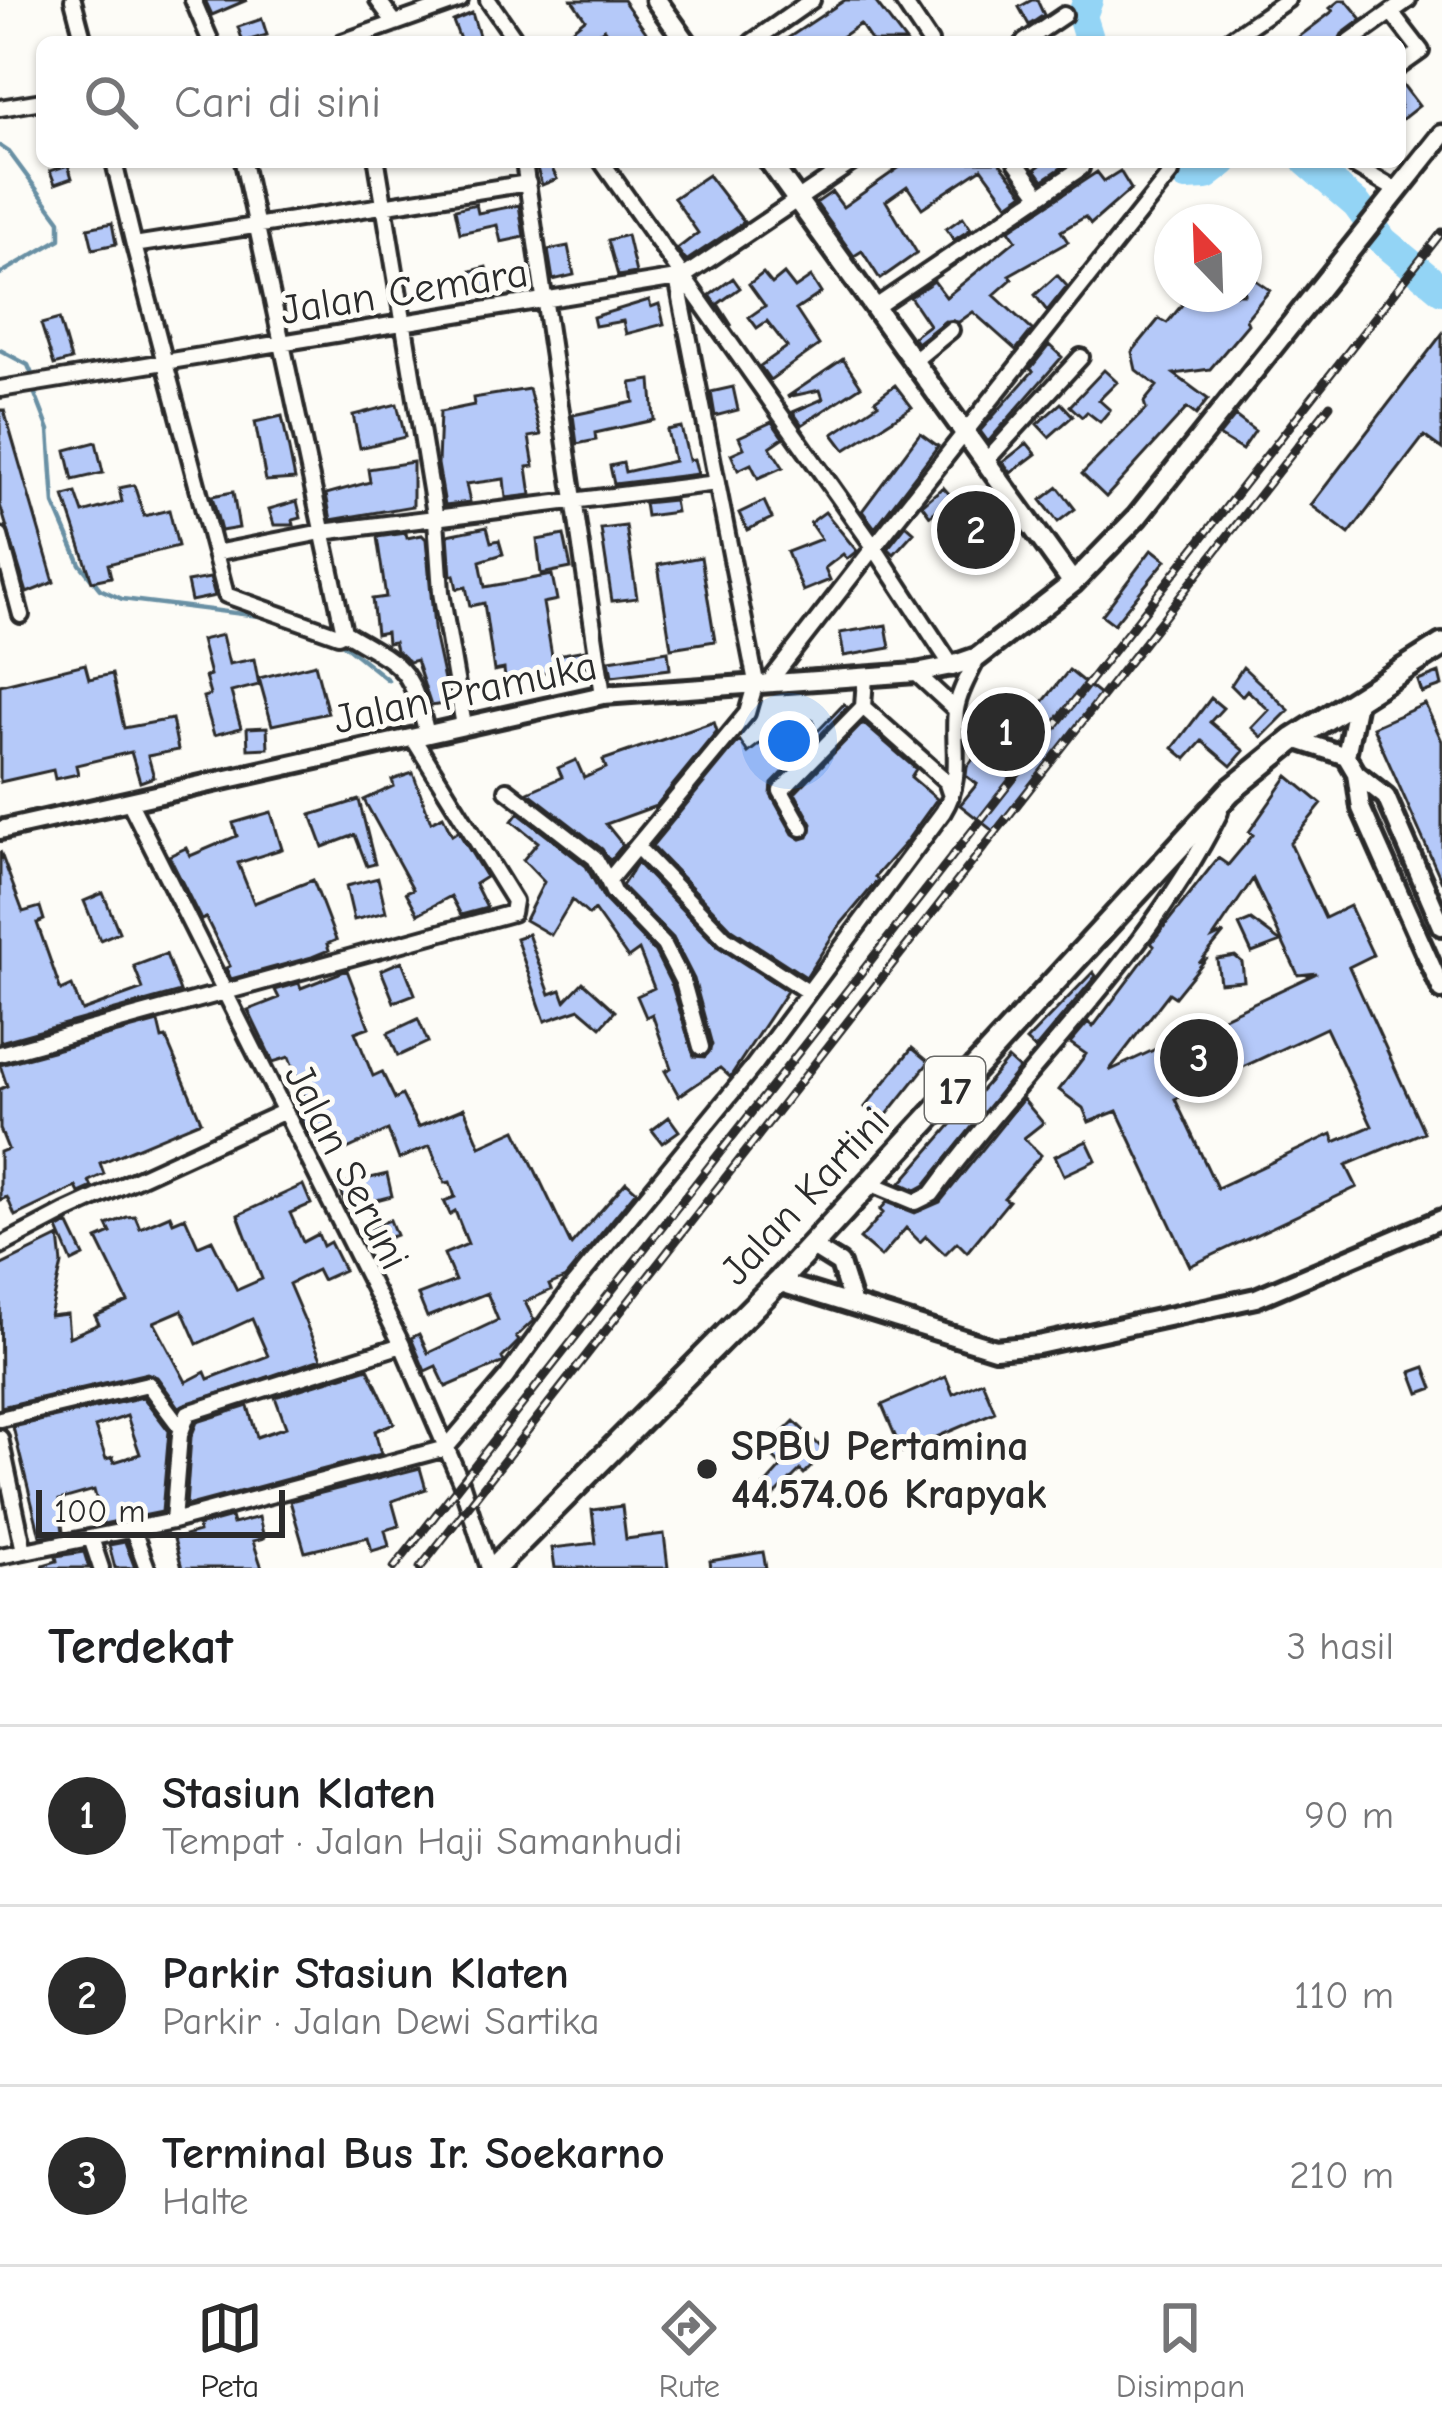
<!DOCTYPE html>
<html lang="id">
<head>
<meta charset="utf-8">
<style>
  :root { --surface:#fff; --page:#f6f6f6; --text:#202124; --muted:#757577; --line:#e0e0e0; --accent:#2b2b2b }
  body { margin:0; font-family:"Comic Neue",sans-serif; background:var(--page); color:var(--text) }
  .compass { position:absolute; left:1154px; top:204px; width:108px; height:108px; border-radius:50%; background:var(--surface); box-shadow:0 3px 9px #0004; rotate:337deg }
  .scale { position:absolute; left:36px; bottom:30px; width:249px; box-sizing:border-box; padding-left:12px; border:6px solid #2b2b2b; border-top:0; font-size:33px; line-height:42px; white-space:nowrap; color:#2b2b2b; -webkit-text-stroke:9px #fdfcf7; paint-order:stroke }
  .you { position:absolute; left:789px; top:741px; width:42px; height:42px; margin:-30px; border:9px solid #fff; border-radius:50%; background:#1a73e8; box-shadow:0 0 0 18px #1a73e833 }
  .badge { display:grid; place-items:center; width:78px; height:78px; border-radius:50%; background:var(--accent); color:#fff; font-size:39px; font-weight:700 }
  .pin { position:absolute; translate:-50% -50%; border:6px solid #fff; box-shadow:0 3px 12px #0006 }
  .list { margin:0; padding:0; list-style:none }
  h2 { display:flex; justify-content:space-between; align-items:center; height:156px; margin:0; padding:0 48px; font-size:51px }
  h2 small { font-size:39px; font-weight:400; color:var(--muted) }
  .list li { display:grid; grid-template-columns:78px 1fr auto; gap:36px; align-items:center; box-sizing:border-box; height:180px; padding:0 48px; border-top:3px solid var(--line) }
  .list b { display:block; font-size:45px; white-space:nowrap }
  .list p { margin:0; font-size:39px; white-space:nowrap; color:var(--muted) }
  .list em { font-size:39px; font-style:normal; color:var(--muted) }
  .icon { flex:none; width:66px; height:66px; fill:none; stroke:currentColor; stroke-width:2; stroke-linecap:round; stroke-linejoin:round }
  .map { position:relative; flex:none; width:1442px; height:1568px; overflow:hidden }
  .search { position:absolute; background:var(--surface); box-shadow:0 3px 9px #0004; left:36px; right:36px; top:36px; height:132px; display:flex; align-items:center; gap:30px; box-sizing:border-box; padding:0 42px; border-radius:18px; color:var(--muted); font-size:45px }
  .sheet { height:696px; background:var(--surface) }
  nav { display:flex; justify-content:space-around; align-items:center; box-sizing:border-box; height:168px; border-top:3px solid var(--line); background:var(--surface); font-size:33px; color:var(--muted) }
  nav a { display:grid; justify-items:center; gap:6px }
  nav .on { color:var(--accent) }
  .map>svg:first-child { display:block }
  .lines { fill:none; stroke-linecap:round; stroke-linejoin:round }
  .stream { stroke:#6990a4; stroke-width:4.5 }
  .river { stroke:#93d4f5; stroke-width:30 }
  .building { fill:#b5c9f9; stroke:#2b2b2b; stroke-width:3; fill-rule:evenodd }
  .minor-casing { stroke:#2b2b2b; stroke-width:22 }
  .tertiary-casing { stroke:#2b2b2b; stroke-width:26 }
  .secondary-casing { stroke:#2b2b2b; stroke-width:27 }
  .trunk-casing { stroke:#2b2b2b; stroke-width:30 }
  .minor { stroke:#fdfcf7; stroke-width:14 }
  .tertiary { stroke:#fdfcf7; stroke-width:16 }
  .secondary { stroke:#fdfcf7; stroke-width:18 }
  .trunk { stroke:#fdfcf7; stroke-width:21 }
  .rail-casing { stroke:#2b2b2b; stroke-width:9 }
  .rail { stroke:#fdfcf7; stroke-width:4.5; stroke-dasharray:14; stroke-linecap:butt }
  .poi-dot { fill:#2b2b2b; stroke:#fdfcf7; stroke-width:4.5 }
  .labels { text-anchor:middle; stroke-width:10; stroke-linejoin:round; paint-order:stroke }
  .shield { fill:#fdfcf7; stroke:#6a6a68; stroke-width:3 }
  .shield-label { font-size:39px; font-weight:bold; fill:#2b2b2b }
  .street-label { font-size:42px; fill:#2b2b2b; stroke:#fdfcf7 }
  .poi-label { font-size:42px; font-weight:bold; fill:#2b2b2b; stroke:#fdfcf7; text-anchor:start }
</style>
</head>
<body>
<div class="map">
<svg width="1442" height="1568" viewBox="0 0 1442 1568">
  <rect width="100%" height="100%" fill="#fdfcf7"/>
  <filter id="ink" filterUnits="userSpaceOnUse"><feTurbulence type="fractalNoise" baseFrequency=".00833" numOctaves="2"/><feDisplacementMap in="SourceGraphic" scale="24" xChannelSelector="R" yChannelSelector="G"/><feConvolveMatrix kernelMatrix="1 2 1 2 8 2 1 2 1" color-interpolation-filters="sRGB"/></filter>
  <g filter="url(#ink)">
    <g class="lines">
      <path class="stream" d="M0,146L9,152L60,221V239L0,274
        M0,350L28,365L34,379L35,394L49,430L54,504L80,564L100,589L122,599L275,618
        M337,639L388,680"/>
      <path class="river" d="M1088,0L1082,16L1090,42
        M1171,162L1186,176L1206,175L1223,162
        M1307,162L1357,205L1383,241L1442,290"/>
    </g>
    <path class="building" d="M205,0H247L212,15Z
      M572,0H623L653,42H613L604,29L586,42H556L585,19Z
      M845,0H874L906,42H872L860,24L834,42H782Z
      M1032,0H1037L1044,15L1029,25L1019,7Z
      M1340,0H1346L1362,19L1342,34L1338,42H1292L1333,11L1330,8Z
      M472,13L481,42H461L453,21Z
      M262,19L267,35L243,42L238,27Z
      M1400,81L1419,106L1400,121Z
      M535,162H549L557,179L542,185Z
      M907,162H999L1024,193L1008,204L982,168L922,208L907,186L886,201L917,253L880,279L862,251L854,256L816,203L832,192L843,207Z
      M1044,162H1070L1043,180L1035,169Z
      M68,165L72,178L55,184L50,171Z
      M1120,171L1131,189L1091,224L1085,217L1061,231L1068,242L1009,275L1012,279L994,295L1032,330L1016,350L973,312L959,322L945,321L917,343L913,337L929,325L910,297L934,281L946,297L1016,240L1009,230L1097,172L1104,181Z
      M708,175L744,222L686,261L677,249L698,233L674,198Z
      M476,204L478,213L519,205L524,237L501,242L497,225L460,233L455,209Z
      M963,217L971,229L954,240L946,229Z
      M112,223L116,244L93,249L88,228Z
      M627,235L636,273L618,276L608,240Z
      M568,246L574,275L553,280L548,250Z
      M486,267L491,287L476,291L471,271Z
      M1244,272L1270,290L1246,319L1248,324L1210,369L1174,374L1208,399L1196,415L1187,408L1106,497L1082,474L1146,409L1144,402L1157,386L1136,370L1132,352L1159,319L1167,323L1191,294H1244Z
      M763,273L772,284L784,274L795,288L811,277L821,293L796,310L819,345L770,380L760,366L787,347L767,321L757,328L749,317L765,306L749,284Z
      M1057,275L1067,286L1047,311L1035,295Z
      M733,278L740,288L718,304L732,326L710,295Z
      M649,300L651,307L659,304L664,324L626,334L623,321L595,326L593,317Z
      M59,319L71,360L54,365L41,324Z
      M1442,334V449L1424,436L1349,534L1311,505Z
      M1049,345L1062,357L988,442L980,431L1033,371L1030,369Z
      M843,359L861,386L802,425L793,412L823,399L820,390L787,397Z
      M1104,370L1117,382L1099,400L1110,410L1100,422L1087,412L1082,417L1070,406Z
      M651,380L654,420L595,433L596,440L577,444L573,415L634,402L631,383Z
      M895,385L912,407L845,450L833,434L878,404L875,400Z
      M733,387L738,410L715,416L711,392Z
      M529,389L541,435L529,437L534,466L527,467L531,495L506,498L504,479L466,484L470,502L445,505L438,464L440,412L474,405L473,398Z
      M1061,403L1073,416L1049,437L1037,424Z
      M397,404L405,437L360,448L353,415Z
      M0,410H4L54,582L27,593L0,505Z
      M282,416L295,479L266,481L255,422Z
      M1235,416L1255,431L1242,450L1219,436Z
      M772,422L783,438L770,447L783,467L758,478L751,464L738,470L731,454L744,448L739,437Z
      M681,427L689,460L694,459L698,474L614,484L610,466L623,463L625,472L674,461L667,430Z
      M920,433L938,446L875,528L862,511Z
      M96,442L103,473L73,480L66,450Z
      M1027,443L1036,454L1011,473L1003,462Z
      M413,462V506L331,520L326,494L370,482L368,469Z
      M134,485L144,516L169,510L178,546L108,564L111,577L92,581L64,496L76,493L83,513L122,502L119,488Z
      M943,487L952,497L930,516L922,505Z
      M1058,487L1075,509L1058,522L1041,500Z
      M233,492L239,528L221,531L212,496Z
      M674,500L676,512L646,516L644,503Z
      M297,501L301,518L293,520L294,525H274L269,509Z
      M764,501L772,518L747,530L739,513Z
      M825,512L857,551L847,559L843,554L825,568L830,580L803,591L787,552L821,539L810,523Z
      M906,525L914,532L894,554L888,548Z
      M626,526L637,598L612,601L601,529Z
      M487,527L491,542L499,540L503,554L480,561L485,587L552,575L557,600L543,603L552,656L585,650L587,666L505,679L504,669L494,671L484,603L470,606L466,587L457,589L454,575L451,576L448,535Z
      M406,533L407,538L422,535L426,539L435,638L449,703L431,706L416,660L409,662L396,650L394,642L387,643L386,632L376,634L372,599L386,597L377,537Z
      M564,535L571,568L541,574L537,540Z
      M1152,549L1166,560L1114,624L1102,615Z
      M701,557L715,641L671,648L658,565Z
      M210,578L215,596L191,601L187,582Z
      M886,625L890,648L844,656L840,633Z
      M222,635L229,664L254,659L259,685L231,692L241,728L214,735L203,697L210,695L205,677L210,675L201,640Z
      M668,651L670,669L612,676L609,660Z
      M85,664L89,679L112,674L124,728L172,719L178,750L148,756L154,777L140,782L131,752L76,765L78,774L55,779L53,770L0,782V685Z
      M315,664L328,713L272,725L259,678Z
      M1243,667L1289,710L1262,737L1252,728L1269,710L1247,690L1242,696L1231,685Z
      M1069,670L1101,696L993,831L960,805L977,784L966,776L967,767L981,748L976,744L998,715L1004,719L1023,695L1039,707Z
      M1439,673L1442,686L1422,693L1418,681Z
      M1211,698L1223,708L1210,722L1244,751L1231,766L1202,741L1186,759L1173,748Z
      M844,704L847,707L795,761L788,724L813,720L815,734Z
      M1425,704L1442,741V882L1373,727Z
      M714,722L717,731L656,806L606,824L623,845L610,861L602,849L528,792L562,777L558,768L576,760L584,778L606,768L603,760Z
      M863,723L916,769L911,777L937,799L906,842L875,877L878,880L837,929L806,977L732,929L652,846L736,744L740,741L748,753L771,735L793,762L772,784L771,795L793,834L801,839L808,837L812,824L795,793Z
      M267,727L268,748L248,749L247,728Z
      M413,773L431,822L443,816L452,835L458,831L486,877L475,884L487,908L461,915L451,896L418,914L406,892L413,889L364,800L394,786L392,780Z
      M1288,776L1322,804L1290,843L1325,918L1350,906L1373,955L1349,967L1424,1132L1346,1165L1357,1187L1190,1266L1117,1111L1089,1122L1083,1108L1059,1090L1086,1054L1070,1043L1088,1022L1093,1027L1154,946L1151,943L1218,858L1228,865L1253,835L1249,832ZM1253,879L1298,975L1317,973L1109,1071L1169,993L1175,997L1205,960L1201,961L1224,933L1213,938ZM1326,1028L1372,1126L1335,1142L1332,1134L1217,1188L1175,1099Z
      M359,800L375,864L367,866L355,835L323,847L311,815Z
      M271,812L282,849L238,863L254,903L313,880L336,940L327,944L329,950L312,957L231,979L226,968L230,966L206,918L201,920L169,856L186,848L190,856L237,836L233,823Z
      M518,813L586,866L604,899L655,952L672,986L694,1056L705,1057L712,1045L694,979L673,938L622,886L637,863L717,946L787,991L730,1077L720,1068L679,1096L665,1071L671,1068L652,1014L646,1017L637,996L654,988L639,950L628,958L594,910L589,915L572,900L551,935L525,920L544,882L523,860L538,842L512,821Z
      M0,851L23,912L40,907L44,920L37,923L61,991L72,986L82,1011L143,989L134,966L166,954L180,992L0,1042Z
      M378,878L386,912L354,920L346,886Z
      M103,893L119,932L100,940L84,901Z
      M1251,920L1281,942L1252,953L1239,925Z
      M528,934L550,994L561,990L565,1001L583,982L615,1011L601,1027L580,1009L545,1021L516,938Z
      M1235,956L1242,962L1244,981L1220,983L1217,959Z
      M402,961L415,994L394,1002L381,970Z
      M347,970L369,1027L355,1032L373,1076L382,1072L395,1099L402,1095L418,1127L464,1108L480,1146L516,1130L571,1245L626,1182L636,1191L565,1278L549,1285L551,1290L525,1302L534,1320L516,1337L519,1341L502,1358L504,1362L446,1387L436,1366L425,1371L411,1338L419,1334L428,1353L498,1320L487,1293L427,1317L418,1295L455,1281L444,1254L468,1244L455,1211L450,1214L444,1201L455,1197L450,1182L445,1183L430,1146L399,1159L388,1130L345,1150L333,1125L310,1136L298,1112L309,1107L289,1057L273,1062L248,1010L279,998L275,990L299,983L301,988Z
      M1093,972L1096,976L1035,1049L1026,1041Z
      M418,1019L428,1042L398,1056L388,1033Z
      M158,1022L162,1039L166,1038L201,1121L100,1163L104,1174L89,1181L92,1187L79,1193L76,1187L15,1216L7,1197L0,1200V1152L8,1149L0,1129V1089L7,1086L0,1065Z
      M912,1048L929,1062L882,1121L865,1107Z
      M1008,1059L1019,1069L925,1185L916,1190L901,1183Z
      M1023,1099L1043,1123L1024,1138L1041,1155L1004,1198L1009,1201L967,1252L957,1242L945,1254L926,1236L920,1242L906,1228L881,1257L860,1239L883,1213L880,1210L887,1202L915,1213L940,1202Z
      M669,1117L679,1131L662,1143L652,1130Z
      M1087,1141L1096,1160L1064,1175L1055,1156Z
      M387,1174L392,1196L346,1208L340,1185Z
      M303,1185L311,1204L290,1213L303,1242L318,1234L323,1246L330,1242L344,1270L322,1280L317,1270L289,1284L321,1359L179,1407L157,1377L147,1373L1,1407L0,1266L59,1237L62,1264L50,1316L67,1314L69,1337L99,1324L95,1316L128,1302L97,1239L111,1233L107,1225L127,1217L135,1216L140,1228L170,1215L173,1222L185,1217L198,1246L212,1240L237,1290L262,1279L238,1215ZM182,1310L197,1344L252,1319L268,1356L208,1379L205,1372L186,1382L154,1322Z
      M390,1220L396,1235L368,1245L363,1230Z
      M68,1223L84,1256L72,1262L58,1229Z
      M1425,1367L1433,1388L1419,1393L1411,1372Z
      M368,1368L394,1423L375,1431L381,1454L186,1506L191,1437L197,1422L248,1406L257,1437L286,1427L275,1397Z
      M946,1377L953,1394L982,1381L995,1412L902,1452L882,1405Z
      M143,1397L169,1431L162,1512L103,1524L94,1490L59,1500L63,1532L40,1536L13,1427ZM127,1416L140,1454L114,1462L113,1457L106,1459L95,1427Z
      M794,1421L826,1452L804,1474L800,1470L774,1496L764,1486L782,1466L770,1454L777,1447L772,1443Z
      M420,1468L426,1489L392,1501L399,1526L385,1530L389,1546L372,1551L368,1537L305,1552L290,1501Z
      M622,1506L626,1539L664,1534L668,1568H555L552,1548L596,1543L592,1510Z
      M231,1517L233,1524L259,1517L264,1538L253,1541L262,1568H182L174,1539L199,1532L198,1526Z
      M125,1542L135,1568H115L109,1545Z
      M84,1552L89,1568H44L43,1565L57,1561L56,1556Z
      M763,1552L766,1568H711L710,1561Z"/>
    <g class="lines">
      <defs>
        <path id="minor" d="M73,0L84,42
          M193,0L211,42
          M378,0L395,23
          M488,0L517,42
          M902,0L930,42
          M1391,12L1421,51L1400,66
          M342,42L460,0
          M752,42L812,0
          M1024,42L1064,15
          M1226,42L1287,0
          M1349,42L1408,0
          M0,108L42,101
          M114,162L134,245
          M243,162L344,632
          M377,162L436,520L441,592L464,726
          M524,162L603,695
          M602,162L874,547L1171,173
          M1016,162L1040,195
          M1348,162L1396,190
          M677,278L717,483
          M874,308L1081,168
          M912,362L951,330
          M0,389L683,277L853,162
          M984,463L1081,357
          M0,536L21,615
          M215,553L226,595L338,635L344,632C405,668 409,664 427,734
          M916,673L956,710
          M770,681L874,547L952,666
          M863,707L946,781L951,796
          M507,790L595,858L608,881L747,713L756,682L717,483L322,532L215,553L134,245L528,183
          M129,801L402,1345L461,1482L489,1568
          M802,828L781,791L863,707L865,677
          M638,848L725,938L808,992
          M608,881L613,892L664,945L683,982L701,1047
          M0,1054L512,913L514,901L413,738
          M870,1183L916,1202L932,1194C1026,1066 1149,955 1220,812
          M0,1246L65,1212L283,1112
          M0,1419L148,1384L181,1428
          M0,1438L24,1551
          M173,1521L180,1435L188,1413L402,1345
          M133,1530L147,1568
          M91,1538L101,1568
          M0,1556L173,1521L446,1448L506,1378L572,1287L752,1068L943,812C964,779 952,746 956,710C959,691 970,674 978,657"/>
        <path id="tertiary" d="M1294,739L1346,756L1356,773L1386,797L1442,926
          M1346,756L1358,697
          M1356,773L1361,808L1442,990
          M0,830L603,695L916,673L952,666
          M811,1246L840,1264L852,1302
          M778,1282L995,1349L1038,1345L1256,1298L1442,1219"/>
        <path id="secondary" d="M656,0L686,42
          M770,162L1073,583
          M952,666L978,657L1073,583L1137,517L1442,135"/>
        <path id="trunk" d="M494,1568L778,1282L1230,791L1294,739L1442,645"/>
      </defs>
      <use href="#minor" class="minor-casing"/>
      <use href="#tertiary" class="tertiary-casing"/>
      <use href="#secondary" class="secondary-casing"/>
      <use href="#trunk" class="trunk-casing"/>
      <use href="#minor" class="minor"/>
      <use href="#tertiary" class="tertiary"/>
      <use href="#secondary" class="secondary"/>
      <use href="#trunk" class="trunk"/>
      <defs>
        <path id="rail" d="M394,1568L1442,232
          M420,1568L1330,405"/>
      </defs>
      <use href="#rail" class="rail-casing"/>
      <use href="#rail" class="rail"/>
    </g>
  </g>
  <circle class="poi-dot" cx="707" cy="1469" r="12"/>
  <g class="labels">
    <rect class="shield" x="925" y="1057" width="60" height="66" rx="9"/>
    <g class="shield-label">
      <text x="955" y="1104">17</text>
    </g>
    <g class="street-label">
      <text transform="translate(404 290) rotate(-9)" y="15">Jalan Cemara</text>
      <text transform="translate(465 691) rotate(-12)" y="15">Jalan Pramuka</text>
      <text transform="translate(348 1166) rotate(63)" y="15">Jalan Seruni</text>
      <text transform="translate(804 1195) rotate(-47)" y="15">Jalan Kartini</text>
    </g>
    <g class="poi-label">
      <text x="731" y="1460">SPBU Pertamina<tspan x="731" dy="48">44.574.06 Krapyak</tspan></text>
    </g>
  </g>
</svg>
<svg class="compass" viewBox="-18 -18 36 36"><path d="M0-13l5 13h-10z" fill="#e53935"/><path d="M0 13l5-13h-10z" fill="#757577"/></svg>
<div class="scale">100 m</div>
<div class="you"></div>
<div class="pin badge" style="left:1006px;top:732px">1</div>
<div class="pin badge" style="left:976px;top:530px">2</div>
<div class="pin badge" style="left:1199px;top:1058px">3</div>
<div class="search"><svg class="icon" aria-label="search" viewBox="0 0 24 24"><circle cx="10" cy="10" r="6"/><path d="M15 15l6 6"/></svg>Cari di sini</div>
</div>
<section class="sheet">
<h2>Terdekat<small>3 hasil</small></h2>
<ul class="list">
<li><span class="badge">1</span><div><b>Stasiun Klaten</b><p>Tempat · Jalan Haji Samanhudi</p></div><em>90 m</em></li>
<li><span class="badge">2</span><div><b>Parkir Stasiun Klaten</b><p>Parkir · Jalan Dewi Sartika</p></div><em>110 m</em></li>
<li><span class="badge">3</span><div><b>Terminal Bus Ir. Soekarno</b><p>Halte</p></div><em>210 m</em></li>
</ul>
</section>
<nav>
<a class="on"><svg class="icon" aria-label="map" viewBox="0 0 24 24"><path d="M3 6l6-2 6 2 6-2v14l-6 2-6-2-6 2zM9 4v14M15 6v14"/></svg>Peta</a>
<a><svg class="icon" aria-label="directions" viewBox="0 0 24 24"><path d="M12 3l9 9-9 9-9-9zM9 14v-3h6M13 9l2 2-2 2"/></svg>Rute</a>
<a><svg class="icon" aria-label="saved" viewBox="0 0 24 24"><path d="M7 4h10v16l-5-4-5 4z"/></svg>Disimpan</a>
</nav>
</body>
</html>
